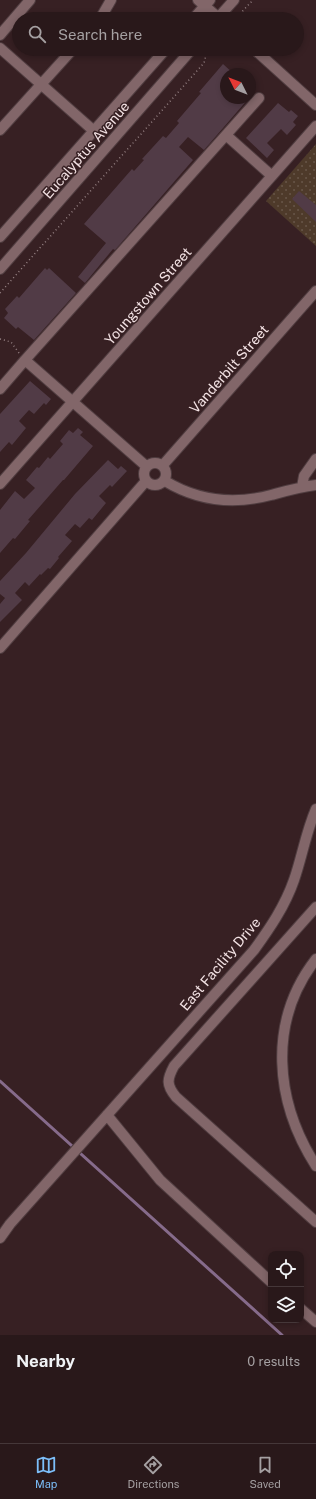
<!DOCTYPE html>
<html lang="en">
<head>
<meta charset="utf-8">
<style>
  :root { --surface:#29181a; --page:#352527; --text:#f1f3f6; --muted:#a5a0a2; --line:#453739; --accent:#7cbef9 }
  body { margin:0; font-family:"Public Sans",sans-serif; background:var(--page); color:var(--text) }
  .controls { position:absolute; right:12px; bottom:12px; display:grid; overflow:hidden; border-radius:8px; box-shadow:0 2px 6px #0003 }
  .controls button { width:36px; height:36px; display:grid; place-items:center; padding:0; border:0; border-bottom:1px solid var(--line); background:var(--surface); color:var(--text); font:20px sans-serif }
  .compass { position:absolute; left:220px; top:68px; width:36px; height:36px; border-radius:50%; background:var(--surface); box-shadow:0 2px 6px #0003; rotate:312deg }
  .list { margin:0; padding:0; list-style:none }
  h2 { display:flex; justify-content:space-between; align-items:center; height:52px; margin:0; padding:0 16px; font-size:17px }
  h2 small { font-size:13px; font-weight:400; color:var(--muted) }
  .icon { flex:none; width:22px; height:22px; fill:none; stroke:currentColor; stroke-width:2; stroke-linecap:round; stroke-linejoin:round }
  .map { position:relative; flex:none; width:316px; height:1335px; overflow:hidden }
  .search { position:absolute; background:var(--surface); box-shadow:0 2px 6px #0003; left:12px; right:12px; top:12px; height:44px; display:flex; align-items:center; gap:10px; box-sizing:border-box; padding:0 14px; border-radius:22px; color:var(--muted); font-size:15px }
  .sheet { height:108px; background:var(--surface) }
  nav { display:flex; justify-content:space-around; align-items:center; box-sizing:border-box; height:56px; border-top:1px solid var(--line); background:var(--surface); font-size:11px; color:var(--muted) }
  nav a { display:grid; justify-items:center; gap:2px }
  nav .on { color:var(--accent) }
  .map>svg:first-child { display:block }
  .park { fill:url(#park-dots) }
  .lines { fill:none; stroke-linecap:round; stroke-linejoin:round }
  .stream { stroke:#866b8b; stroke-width:3 }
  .building { fill:#513b46 }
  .minor-casing { stroke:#503d40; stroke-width:12 }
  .path { stroke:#978385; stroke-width:1.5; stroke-dasharray:1 3; stroke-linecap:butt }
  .minor { stroke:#826669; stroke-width:10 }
  .labels { text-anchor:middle; stroke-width:3; stroke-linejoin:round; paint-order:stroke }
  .street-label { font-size:14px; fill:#f3e2e4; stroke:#372023 }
</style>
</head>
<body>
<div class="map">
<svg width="316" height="1335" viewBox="0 0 316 1335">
  <defs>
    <pattern id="park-dots" width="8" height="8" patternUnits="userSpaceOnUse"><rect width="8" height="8" fill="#4e3a2a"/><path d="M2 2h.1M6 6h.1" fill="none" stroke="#685649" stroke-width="1.8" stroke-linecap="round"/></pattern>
  </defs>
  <rect width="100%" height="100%" fill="#372023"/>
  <path class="park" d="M316,144V246L266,201Z"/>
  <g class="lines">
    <path class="stream" d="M0,1081L282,1335"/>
  </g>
  <path class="building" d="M223,64L234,74H226V98H249L204,150L188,137L179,147L193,160L115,250L113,249L85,283L78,277L106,243L84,224L132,169L134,171L144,160L142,159L163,136L166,138L179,123L177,121L201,93L199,92Z
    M278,103L289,112L291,110L298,116L293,122L296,125L287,135L281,129L267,143L274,150L267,158L246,138Z
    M299,191L316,205V222L292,199Z
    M45,268L47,270L49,268L76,293L34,340L18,327L16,329L4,318L8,313L5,309L17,296L19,298Z
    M30,381L51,399L46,405L44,403L34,414L29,410L19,421L26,428L12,445L9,442L0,452V414Z
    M78,428L83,432L80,435L93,446L64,480H63L28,520L30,521L15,539L13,538L0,553V510L15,491L24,499L35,488L26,480L37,467L39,468L48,457L50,459L63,444L60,441L69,430L73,433Z
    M108,460L118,469L121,466L127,471L112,487L110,485L99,496L106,503L92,520L89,518L80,528L75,524L65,535L72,541L58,557L59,558L50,569L48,568L41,575L40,574L29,586L25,582L15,593L22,600L0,622V604L5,598L0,594V581L26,553L75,494Z"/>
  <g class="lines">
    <defs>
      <path id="minor" d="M198,0L220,19
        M100,19L111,0
        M193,19L210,0
        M217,19L234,0
        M0,35L30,0
        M0,48L94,131
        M254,49L316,105
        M0,130L73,49
        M226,135L272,176
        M0,237L166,49
        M0,269L192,49
        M25,360L259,98
        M0,389L25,360L146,466
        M144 474a11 11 0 1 1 22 0a11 11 0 1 1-22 0Z
        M163,465L316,291
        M165,481C198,501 233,505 271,495C286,491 300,487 316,485
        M0,484L316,126
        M302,487L304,476L316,459
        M0,648L146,481
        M316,907L174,1066C167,1079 166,1085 176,1097L316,1222
        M316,959C267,1022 275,1102 316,1166
        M107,1115L160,1180L271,1282
        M0,1238L10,1224L254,950C270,928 285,906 294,880C302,857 306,832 316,809
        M301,1309L316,1322"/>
    </defs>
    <use href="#minor" class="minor-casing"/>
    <path class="path" d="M237,17L253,0
      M0,293L204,63L207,51L209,49
      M0,339L11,342L19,353"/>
    <use href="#minor" class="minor"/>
  </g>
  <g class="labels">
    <g class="street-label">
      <text transform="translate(86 150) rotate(-49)" y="5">Eucalyptus Avenue</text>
      <text transform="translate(148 296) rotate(-49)" y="5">Youngstown Street</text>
      <text transform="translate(229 369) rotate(-49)" y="5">Vanderbilt Street</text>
      <text transform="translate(220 964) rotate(-50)" y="5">East Facility Drive</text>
    </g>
  </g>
</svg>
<div class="controls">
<button><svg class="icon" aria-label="locate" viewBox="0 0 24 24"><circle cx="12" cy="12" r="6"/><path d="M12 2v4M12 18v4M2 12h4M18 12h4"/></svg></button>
<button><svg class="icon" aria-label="layers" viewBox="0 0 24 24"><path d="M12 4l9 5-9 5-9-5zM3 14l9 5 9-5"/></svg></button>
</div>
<svg class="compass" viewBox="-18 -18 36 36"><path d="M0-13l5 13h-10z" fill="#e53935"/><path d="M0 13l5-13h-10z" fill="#a5a0a2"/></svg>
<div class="search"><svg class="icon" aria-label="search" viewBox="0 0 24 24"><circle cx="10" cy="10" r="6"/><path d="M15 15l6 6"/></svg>Search here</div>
</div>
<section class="sheet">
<h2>Nearby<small>0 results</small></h2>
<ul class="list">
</ul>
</section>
<nav>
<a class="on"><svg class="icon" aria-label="map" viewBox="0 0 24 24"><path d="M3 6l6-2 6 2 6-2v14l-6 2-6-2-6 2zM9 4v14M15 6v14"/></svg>Map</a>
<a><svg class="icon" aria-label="directions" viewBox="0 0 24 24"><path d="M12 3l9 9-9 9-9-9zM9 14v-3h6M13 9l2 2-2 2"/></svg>Directions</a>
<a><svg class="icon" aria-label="saved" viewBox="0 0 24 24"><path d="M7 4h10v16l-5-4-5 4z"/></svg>Saved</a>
</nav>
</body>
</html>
